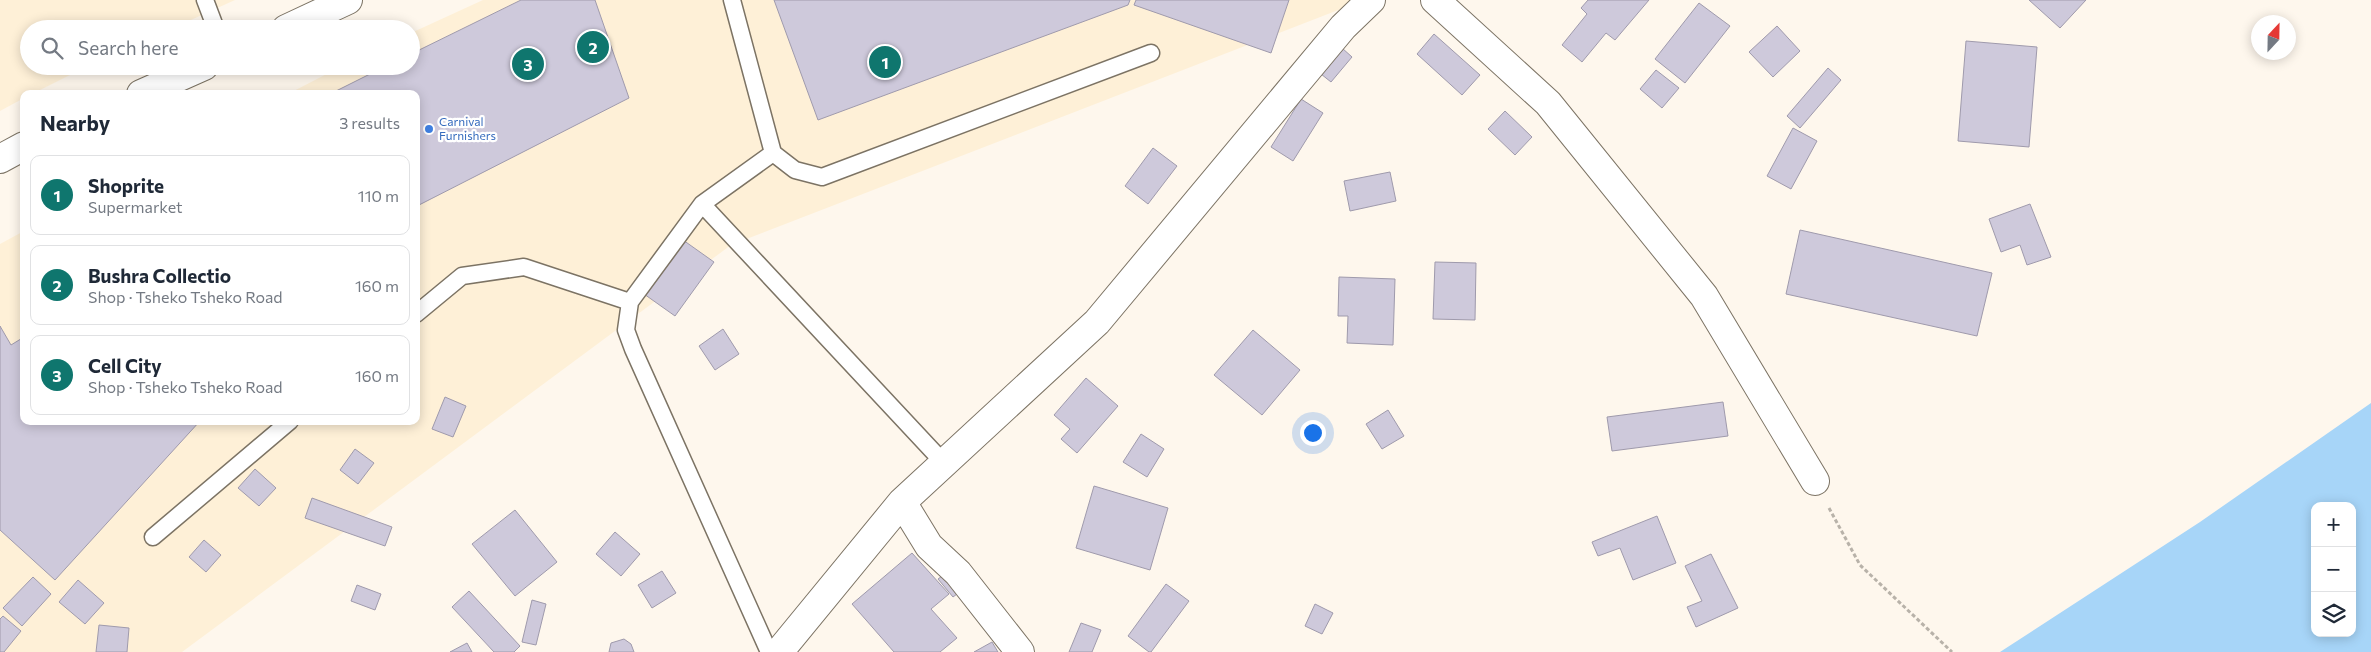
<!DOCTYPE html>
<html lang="en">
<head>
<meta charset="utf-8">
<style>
  :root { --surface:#fff; --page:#f2f2f3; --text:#1f2937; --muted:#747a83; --line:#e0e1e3; --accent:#0f766e }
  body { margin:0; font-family:Commissioner,sans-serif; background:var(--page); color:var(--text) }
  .controls { position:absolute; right:15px; bottom:15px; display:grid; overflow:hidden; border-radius:10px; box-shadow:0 2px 12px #0003 }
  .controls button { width:45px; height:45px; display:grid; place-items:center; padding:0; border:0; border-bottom:1px solid var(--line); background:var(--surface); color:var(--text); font:25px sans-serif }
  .compass { position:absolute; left:2251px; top:15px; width:45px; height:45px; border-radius:50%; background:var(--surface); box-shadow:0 2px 12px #0003; rotate:22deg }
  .you { position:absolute; left:1312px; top:432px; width:18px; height:18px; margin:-12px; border:4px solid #fff; border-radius:50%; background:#1a73e8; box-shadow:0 0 0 8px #1a73e833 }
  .badge { display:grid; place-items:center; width:32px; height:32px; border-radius:50%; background:var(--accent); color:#fff; font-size:16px; font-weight:700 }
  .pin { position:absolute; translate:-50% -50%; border:2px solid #fff; box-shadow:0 1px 5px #0006 }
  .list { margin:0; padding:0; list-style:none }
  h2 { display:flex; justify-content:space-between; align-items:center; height:65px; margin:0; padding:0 20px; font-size:21px }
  h2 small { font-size:16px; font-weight:400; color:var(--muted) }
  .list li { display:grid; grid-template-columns:32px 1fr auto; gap:15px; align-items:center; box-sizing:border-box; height:80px; margin:0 10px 10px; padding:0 10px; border:1px solid var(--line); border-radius:10px }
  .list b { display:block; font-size:19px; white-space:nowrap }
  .list p { margin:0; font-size:16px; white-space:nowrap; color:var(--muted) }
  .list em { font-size:16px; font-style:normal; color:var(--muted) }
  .icon { flex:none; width:28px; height:28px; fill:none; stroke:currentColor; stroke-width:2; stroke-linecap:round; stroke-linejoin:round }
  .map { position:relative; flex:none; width:2371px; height:652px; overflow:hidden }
  .search { position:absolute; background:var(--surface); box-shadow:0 2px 12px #0003; left:20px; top:20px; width:400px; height:55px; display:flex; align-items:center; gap:12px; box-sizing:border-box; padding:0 18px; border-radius:28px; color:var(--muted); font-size:19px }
  .panel { position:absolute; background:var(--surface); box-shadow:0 2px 12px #0003; left:20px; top:90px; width:400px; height:335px; border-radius:10px }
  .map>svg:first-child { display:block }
  .built { fill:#fef0d7 }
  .water { fill:#a7d5f8; fill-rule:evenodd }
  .building { fill:#cec9db; stroke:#9f9aac }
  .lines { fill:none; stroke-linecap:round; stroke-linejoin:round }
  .service-casing { stroke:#7c7364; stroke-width:19 }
  .minor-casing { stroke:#7c7364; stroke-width:30 }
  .trunk-casing { stroke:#7c7364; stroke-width:30 }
  .path { stroke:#b8b2a9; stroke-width:3; stroke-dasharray:4 2.5; stroke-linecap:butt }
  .service { stroke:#fff; stroke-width:16 }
  .minor { stroke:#fff; stroke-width:28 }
  .trunk { stroke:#fff; stroke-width:28 }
  .shop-dot { fill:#3f7fe0; stroke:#fff; stroke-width:2 }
  .labels { text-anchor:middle; stroke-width:4.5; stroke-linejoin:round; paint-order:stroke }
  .shop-label { font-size:12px; fill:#366cbe; stroke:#fff; text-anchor:start }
</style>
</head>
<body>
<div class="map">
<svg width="2371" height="652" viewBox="0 0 2371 652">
  <rect width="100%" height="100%" fill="#fef7ed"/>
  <path class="built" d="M0,0H235L171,29H29V66H88L32,94H24V98L0,111Z
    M483,0H1364L731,245L182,652H0V244L24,231V421H416V94H288L342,66H411V33Z"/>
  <path class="water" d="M2371,403V652H2000L2200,522ZM2315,506H2352V633H2315Z"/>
  <path class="building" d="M521,0H595L629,98L419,205L416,208V94H330L386,66H411V54Z
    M774,0H1130L1128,5L818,120Z
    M1136,0H1289L1271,53L1134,5Z
    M1588,0H1649L1615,40L1606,33L1582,62L1562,45L1587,14L1581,8Z
    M2029,0H2086L2060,28Z
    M1699,3L1730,26L1685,83L1655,59Z
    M1777,26L1800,51L1773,77L1749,52Z
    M1434,34L1480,75L1462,95L1417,54Z
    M1966,41L2037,47L2029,147L1958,141Z
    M1342,48L1352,57L1331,82L1321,74Z
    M1828,68L1841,80L1800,128L1787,116Z
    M1656,70L1679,88L1662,108L1640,89Z
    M1301,99L1323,113L1293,161L1271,147Z
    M1505,111L1532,137L1515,155L1488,129Z
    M1793,128L1817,141L1791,189L1767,176Z
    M1153,148L1177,166L1148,204L1125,186Z
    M1390,172L1396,201L1350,211L1344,181Z
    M2030,204L2051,257L2027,265L2020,245L2001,252L1989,219Z
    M1800,230L1992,273L1977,336L1786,294Z
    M683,240L714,262L675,316L644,294Z
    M1435,262L1476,263L1475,320L1433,319Z
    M1339,277L1395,279L1393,345L1347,343L1348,316H1338Z
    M0,326L11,345L24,337V421H200L55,580L0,530Z
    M723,329L739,354L715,370L699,346Z
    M1253,330L1300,370L1262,415L1214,375Z
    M1086,378L1118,406L1077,453L1061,439L1070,429L1054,415Z
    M445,397L466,406L453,437L432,429Z
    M1723,402L1728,436L1612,451L1607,417Z
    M1388,410L1404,436L1382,449L1366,424Z
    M1141,434L1164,449L1147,477L1123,462Z
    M355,449L374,463L358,484L340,470Z
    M255,469L276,488L259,506L238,488Z
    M1094,486L1168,508L1150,570L1076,548Z
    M312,498L392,527L385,546L305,518Z
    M515,510L557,562L515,596L472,544Z
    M1657,516L1676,563L1633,580L1620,548L1598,556L1592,542Z
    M615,532L640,554L621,576L596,554Z
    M204,540L221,555L206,572L189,557Z
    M912,553L949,594L931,609L957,638L940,652H894L852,604Z
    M1711,554L1738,608L1696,627L1687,607L1702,601L1685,566Z
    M950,570L965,588L953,597L938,579Z
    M662,571L676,593L652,608L638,585Z
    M33,577L51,594L22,626L3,608Z
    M78,580L104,603L85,624L59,602Z
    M1166,584L1189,601L1151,652H1149L1128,636Z
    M357,585L381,594L375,610L351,601Z
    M469,591L520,646L514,652H494L452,607Z
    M532,600L546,604L536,645L522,642Z
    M1315,604L1333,613L1322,634L1305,626Z
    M3,616L21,631L4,652H0V619Z
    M1081,623L1101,630L1092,652H1069Z
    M99,625L129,628L127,652H96Z
    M624,639L631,644L634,652H609L611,643Z
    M992,642L998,652H974Z
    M467,643L472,652H450Z"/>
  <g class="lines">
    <defs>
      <path id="service" d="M205,0L216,29
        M732,0L773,153L795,170L822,177L1151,53
        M702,204L943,462
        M416,314L462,276L524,267L630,302
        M153,537L290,421
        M769,652L633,349L626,330L630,302L702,204L773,153"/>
      <path id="minor" d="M1435,0L1548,103L1704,296L1815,481
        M902,502L929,546L958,573L1020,652
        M779,652L902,502L1097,322L1343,27L1371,0"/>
      <path id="trunk" d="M286,29L348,0
        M141,94L204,66
        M0,159L24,146"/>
    </defs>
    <use href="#service" class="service-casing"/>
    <use href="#minor" class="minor-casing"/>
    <use href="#trunk" class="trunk-casing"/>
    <path class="path" d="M1829,508L1860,565L1952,652"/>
    <use href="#service" class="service"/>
    <use href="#minor" class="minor"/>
    <use href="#trunk" class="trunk"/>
  </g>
  <circle class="shop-dot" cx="429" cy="129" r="5"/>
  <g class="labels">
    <g class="shop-label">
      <text x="439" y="126">Carnival<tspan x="439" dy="14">Furnishers</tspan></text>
    </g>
  </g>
</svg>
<div class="controls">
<button>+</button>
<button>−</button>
<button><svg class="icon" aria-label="layers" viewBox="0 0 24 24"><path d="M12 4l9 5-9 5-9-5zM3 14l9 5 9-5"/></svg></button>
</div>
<svg class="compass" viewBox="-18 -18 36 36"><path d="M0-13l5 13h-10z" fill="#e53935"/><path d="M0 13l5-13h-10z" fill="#747a83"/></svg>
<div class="you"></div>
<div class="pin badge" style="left:885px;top:62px">1</div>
<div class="pin badge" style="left:593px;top:47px">2</div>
<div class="pin badge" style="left:528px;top:64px">3</div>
<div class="search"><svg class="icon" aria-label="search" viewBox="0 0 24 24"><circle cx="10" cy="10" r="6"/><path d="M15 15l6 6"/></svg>Search here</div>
<section class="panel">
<h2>Nearby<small>3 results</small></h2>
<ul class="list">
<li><span class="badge">1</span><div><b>Shoprite</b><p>Supermarket</p></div><em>110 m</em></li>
<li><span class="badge">2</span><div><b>Bushra Collectio</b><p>Shop · Tsheko Tsheko Road</p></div><em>160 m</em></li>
<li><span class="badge">3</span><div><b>Cell City</b><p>Shop · Tsheko Tsheko Road</p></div><em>160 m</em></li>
</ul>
</section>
</div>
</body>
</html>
